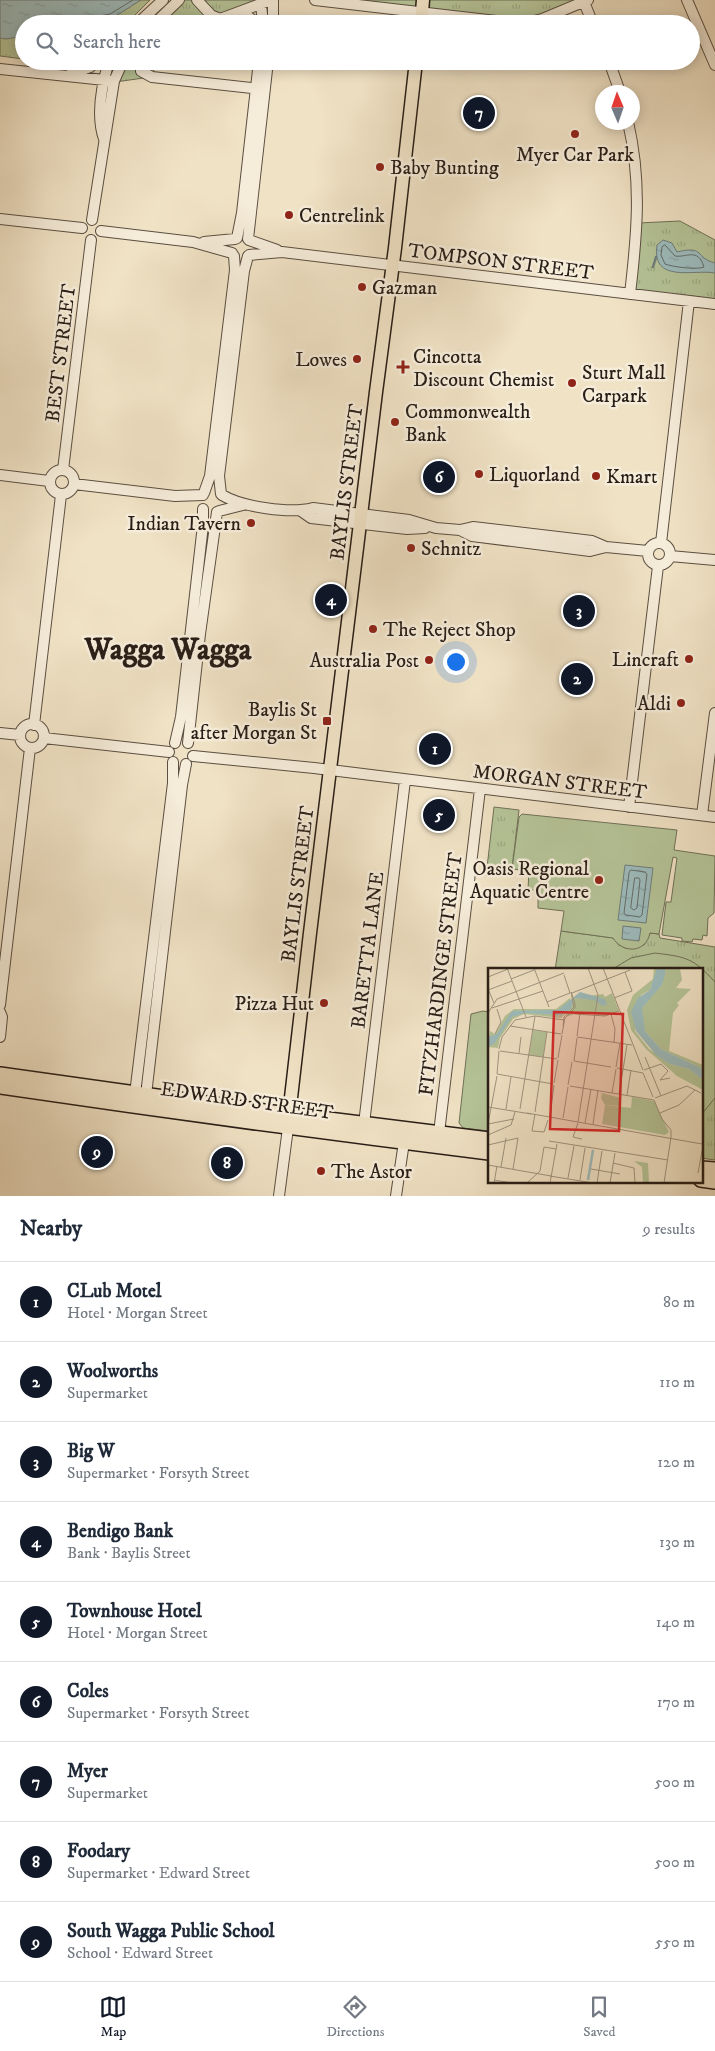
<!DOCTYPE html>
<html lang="en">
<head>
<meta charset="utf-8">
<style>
  :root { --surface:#fff; --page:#f2f2f3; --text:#1f2937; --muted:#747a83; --line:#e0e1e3; --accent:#111827 }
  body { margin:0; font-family:"IM FELL DW Pica",serif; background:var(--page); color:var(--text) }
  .compass { position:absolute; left:595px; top:85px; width:45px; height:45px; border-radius:50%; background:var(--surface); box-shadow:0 2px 12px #0003; rotate:358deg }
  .you { position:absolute; left:455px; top:661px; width:18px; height:18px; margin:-12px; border:4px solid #fff; border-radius:50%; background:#1a73e8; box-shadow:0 0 0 8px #1a73e833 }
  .badge { display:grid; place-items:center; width:32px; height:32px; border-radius:50%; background:var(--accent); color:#fff; font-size:16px; font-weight:700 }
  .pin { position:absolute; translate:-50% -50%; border:2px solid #fff; box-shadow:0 1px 5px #0006 }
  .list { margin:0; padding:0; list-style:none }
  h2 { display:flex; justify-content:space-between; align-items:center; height:65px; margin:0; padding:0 20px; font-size:21px }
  h2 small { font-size:16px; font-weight:400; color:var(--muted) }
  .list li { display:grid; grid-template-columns:32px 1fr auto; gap:15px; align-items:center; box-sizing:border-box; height:80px; padding:0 20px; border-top:1px solid var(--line) }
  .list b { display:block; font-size:19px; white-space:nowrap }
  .list p { margin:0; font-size:16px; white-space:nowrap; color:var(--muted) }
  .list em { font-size:16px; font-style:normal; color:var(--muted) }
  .icon { flex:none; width:28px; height:28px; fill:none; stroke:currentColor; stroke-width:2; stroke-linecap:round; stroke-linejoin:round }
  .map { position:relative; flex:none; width:715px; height:1196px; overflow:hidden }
  .search { position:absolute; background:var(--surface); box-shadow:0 2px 12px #0003; left:15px; right:15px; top:15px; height:55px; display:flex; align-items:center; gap:12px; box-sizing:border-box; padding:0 18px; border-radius:28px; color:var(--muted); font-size:19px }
  .sheet { height:785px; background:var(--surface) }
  nav { display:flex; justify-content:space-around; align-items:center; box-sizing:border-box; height:70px; border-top:1px solid var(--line); background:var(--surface); font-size:14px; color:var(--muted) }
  nav a { display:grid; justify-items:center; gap:2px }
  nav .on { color:var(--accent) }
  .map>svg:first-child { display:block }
  .grass { fill:url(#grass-tufts); stroke:#6f7158 }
  .pitch { fill:#b5c498; stroke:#6f7158 }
  .water { fill:url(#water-ripples); stroke:#6f7d7b }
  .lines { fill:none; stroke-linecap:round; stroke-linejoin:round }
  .shore { stroke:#636d6a; stroke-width:1 }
  .stream { stroke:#6f7d7b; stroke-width:2.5 }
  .minor-casing { stroke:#5b4f42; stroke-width:12 }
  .major-casing { stroke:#291e17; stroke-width:15 }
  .highway-casing { stroke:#291e17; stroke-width:18 }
  .minor { stroke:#f5ecd9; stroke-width:10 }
  .major { stroke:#f0e2c5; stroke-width:12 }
  .highway { stroke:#f0e2c5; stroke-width:15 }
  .poi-dot { fill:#8f2418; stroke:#f5ecd9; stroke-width:2 }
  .labels { text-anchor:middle; stroke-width:5; stroke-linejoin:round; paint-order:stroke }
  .poi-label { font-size:20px; fill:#291e17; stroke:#f5ecd9; text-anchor:start }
  .street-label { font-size:20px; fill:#291e17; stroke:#f5ecd9 }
  .town-label { font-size:30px; font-weight:bold; fill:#291e17; stroke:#f5ecd9 }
  .inset-river { fill:none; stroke:#9dbcbd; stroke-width:2.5 }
  .inset-road { fill:none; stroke:#a0947f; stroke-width:1 }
  .view { fill:#d62828; fill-opacity:0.15; stroke:#d62828; stroke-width:2.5 }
  .inset-edge { fill:none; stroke:#291e17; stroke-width:2.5 }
</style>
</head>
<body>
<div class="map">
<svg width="715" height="1196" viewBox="0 0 715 1196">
  <defs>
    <pattern id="grass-tufts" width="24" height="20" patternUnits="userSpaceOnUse" patternTransform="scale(1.25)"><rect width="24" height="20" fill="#b5c498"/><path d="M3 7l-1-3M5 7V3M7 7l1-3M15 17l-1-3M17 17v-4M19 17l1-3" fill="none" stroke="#9ca882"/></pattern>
    <pattern id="water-ripples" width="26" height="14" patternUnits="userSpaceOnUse" patternTransform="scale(1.25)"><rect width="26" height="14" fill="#9dbcbd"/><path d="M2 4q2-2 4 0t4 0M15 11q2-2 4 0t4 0" fill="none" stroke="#87a1a2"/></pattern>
  </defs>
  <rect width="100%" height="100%" fill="#f0e2c5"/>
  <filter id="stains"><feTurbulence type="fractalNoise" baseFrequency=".004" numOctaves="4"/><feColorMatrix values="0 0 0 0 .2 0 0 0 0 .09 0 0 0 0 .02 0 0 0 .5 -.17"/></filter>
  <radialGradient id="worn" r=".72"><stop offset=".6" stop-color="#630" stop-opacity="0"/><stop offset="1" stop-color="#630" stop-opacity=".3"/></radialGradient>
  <path class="grass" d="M0,0H150L126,24H24V59L0,56Z
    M181,0H195L209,16L229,18L231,24H156Z
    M197,0H271L225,19Z
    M315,0H588L532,22Z
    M124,61H161L157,63L151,77L115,82Z
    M680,221L715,240V304L630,294L638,223Z
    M494,807L519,810L512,869L490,867L489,875L486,876Z
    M561,931L614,938L618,944L625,948L644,945L650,933L659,934L660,938L715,947V1160L701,1158V970H555Z"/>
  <path class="pitch" d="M522,814L677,830L674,850L715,856L714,913L708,918L707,936L703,935L702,940L693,939L692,942L682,941V938L662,935L666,902H671L677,858L673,857L659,934L650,933C646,953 623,954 613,938L561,931L564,911L538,908V891L528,889L529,871L512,869L519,817Z
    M655,953C687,957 693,958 715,982V1098L701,1115V970H611L631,958Z
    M483,1011L489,1012V1131L463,1128L459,1123L471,1014Z"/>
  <path class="water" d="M0,0H141L111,19L87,24H24V36L6,39L0,38Z
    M663,240L672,243L677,252C705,245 695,258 715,263V273C694,269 651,284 657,245Z
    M625,865L653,868L646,923L618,920Z
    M623,926L641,928L639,941L622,939Z"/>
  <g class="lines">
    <path class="shore" d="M91,24L94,17L110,14L133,0
      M665,245L675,256C686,258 698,247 704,267C697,270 673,267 665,264L661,255L662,247Z
      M631,870L645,872L647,874L642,915L640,917L626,915L624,913L629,873Z
      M635,878H639L640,880L637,908L634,910L631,908Z"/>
    <path class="stream" d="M653,267L656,257"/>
    <defs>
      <path id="minor" d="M197,0L211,15L220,19L271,0
        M273,0V24
        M315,0L522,24
        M687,0L715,65
        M584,2L593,24
        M261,4L263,24
        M242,12L258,24
        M137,24L163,0
        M154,24L179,0
        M522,24L542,19L588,0
        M609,61L620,92
        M0,69L114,81
        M141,71L152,77L261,89
        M69,75L90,67L98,61
        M628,122C642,182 637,234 630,294
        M104,139C96,116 102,84 109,61
        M0,219L82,228
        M92,220L114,81L123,61
        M101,231L193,242L232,253
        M237,238L242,213L259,61
        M248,239L268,61
        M249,240L277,250
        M204,242L235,239
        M249,255L282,252L715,304
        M50 482a12 12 0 1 1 24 0a12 12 0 1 1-24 0Z
        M63,470L91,240
        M0,475L49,481
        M74,484L175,496L203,495
        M204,493L210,476L235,270L234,256
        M221,494L219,476L244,271L248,256
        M222,495C242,507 290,514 313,508L409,520L436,528L460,530L472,536L590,551L606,547
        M219,511L243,505
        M301,511L311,518L407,529L425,528
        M460,530L473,527L592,541L606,547L648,551
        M648 554a11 11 0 1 1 22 0a11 11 0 1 1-22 0Z
        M661,543L689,301
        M670,556L715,560
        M20 736a12 12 0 1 1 24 0a12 12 0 1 1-24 0Z
        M34,725L61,495
        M0,733L20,735
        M44,738L169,752
        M175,743L181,717L203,525V509
        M188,743L200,634L217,512
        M193,756L314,768L715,817
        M629,807L658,566
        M702,815L715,713
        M0,1005L30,748
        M0,1012L2,1017L0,1037
        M135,1094L173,783V762
        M146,1095L182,785L186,764
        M364,1124L405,780
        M439,1133L480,789
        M279,1196L288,1128
        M396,1196L404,1142"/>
      <path id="major" d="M421,24L423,0
        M289,1115L310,933L376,392L395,248L416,61"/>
      <path id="highway" d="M0,1075L272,1113L489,1140
        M0,1086C163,1110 326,1132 489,1152
        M701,1169L715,1170
        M701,1179L715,1181"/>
    </defs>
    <use href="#minor" class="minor-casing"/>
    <use href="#major" class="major-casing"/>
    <use href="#highway" class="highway-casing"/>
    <use href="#minor" class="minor"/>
    <use href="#major" class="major"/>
    <use href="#highway" class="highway"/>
  </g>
  <g class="poi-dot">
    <circle cx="575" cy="134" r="5"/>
    <circle cx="380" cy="167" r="5"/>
    <circle cx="289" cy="215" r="5"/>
    <circle cx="362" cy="287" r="5"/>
    <circle cx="357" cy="359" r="5"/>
    <path d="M400.5 359.5h5v5h5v5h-5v5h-5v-5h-5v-5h5z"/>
    <circle cx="572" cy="383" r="5"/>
    <circle cx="395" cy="422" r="5"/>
    <circle cx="479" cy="474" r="5"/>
    <circle cx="596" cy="476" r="5"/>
    <circle cx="251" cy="523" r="5"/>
    <circle cx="411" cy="548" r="5"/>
    <circle cx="373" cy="629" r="5"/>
    <circle cx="689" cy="659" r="5"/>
    <circle cx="429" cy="660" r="5"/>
    <circle cx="681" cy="703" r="5"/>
    <rect x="322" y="716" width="10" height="10" rx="2.5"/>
    <circle cx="599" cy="880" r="5"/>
    <circle cx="324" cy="1003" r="5"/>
    <circle cx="321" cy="1171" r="5"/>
  </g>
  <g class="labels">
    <g class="poi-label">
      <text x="575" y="161" text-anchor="middle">Myer Car Park</text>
      <text x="390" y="174">Baby Bunting</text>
      <text x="299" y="222">Centrelink</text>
      <text x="372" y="294">Gazman</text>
      <text x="413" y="363">Cincotta<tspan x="413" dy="23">Discount Chemist</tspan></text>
      <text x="347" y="366" text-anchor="end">Lowes</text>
      <text x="582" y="379">Sturt Mall<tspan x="582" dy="23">Carpark</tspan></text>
      <text x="405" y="418">Commonwealth<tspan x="405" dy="23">Bank</tspan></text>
      <text x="489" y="481">Liquorland</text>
      <text x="606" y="483">Kmart</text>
      <text x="241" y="530" text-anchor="end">Indian Tavern</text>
      <text x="421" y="555">Schnitz</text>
      <text x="383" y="636">The Reject Shop</text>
      <text x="679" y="666" text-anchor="end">Lincraft</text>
      <text x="419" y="667" text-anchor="end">Australia Post</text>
      <text x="671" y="710" text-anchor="end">Aldi</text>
      <text x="317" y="716" text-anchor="end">Baylis St<tspan x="317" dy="23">after Morgan St</tspan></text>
      <text x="589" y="875" text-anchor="end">Oasis Regional<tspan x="589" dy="23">Aquatic Centre</tspan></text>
      <text x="314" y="1010" text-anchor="end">Pizza Hut</text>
      <text x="331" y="1178">The Astor</text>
    </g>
    <g class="street-label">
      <text transform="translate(501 261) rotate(7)" y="7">TOMPSON STREET</text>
      <text transform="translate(60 353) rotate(-83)" y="7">BEST STREET</text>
      <text transform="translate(346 482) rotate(-83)" y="7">BAYLIS STREET</text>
      <text transform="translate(560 781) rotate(7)" y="7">MORGAN STREET</text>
      <text transform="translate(297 884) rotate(-83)" y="7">BAYLIS STREET</text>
      <text transform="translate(367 950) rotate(-83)" y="7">BARETTA LANE</text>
      <text transform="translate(440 974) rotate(-83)" y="7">FITZHARDINGE STREET</text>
      <text transform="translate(247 1100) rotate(8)" y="7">EDWARD STREET</text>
    </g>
    <g class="town-label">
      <text x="168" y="659">Wagga Wagga</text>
    </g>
  </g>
  <g transform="translate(488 968)">
    <rect width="215" height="215" fill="#f0e2c5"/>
    <path d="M124,25L131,43L117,48L93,44L78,49L87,30L115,26L117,29ZM82,30L85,38L73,50L36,46L25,51L12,70L10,80L0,79L2,63L7,66L17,48L26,41H68ZM45,62L59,64L55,89L41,87ZM144,129L166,133L181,164L177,167L114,156L117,137L143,140Z" fill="#b5c498"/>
    <path d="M166,0H169L168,5L162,22L153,27L147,63L161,81L182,96L201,101L214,111L215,122L189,108L158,81L143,62L139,42L145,27L165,11ZM177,0H192L194,12L188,20L203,21L189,35L191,37L185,45L181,83L215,97V101L173,81L157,63L152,45L157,34L174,17ZM146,193L160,195L161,215H155L154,199Z" fill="#b5c498"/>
    <path d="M114,125L133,130L131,138L117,137L113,130ZM160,133L166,137L162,146L169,148L170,155L162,158L157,153L154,158H148L147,147L152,145L158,150L162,146L153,140ZM118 148a8 8 0 1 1 16 0a8 8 0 1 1-16 0Z" fill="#b5c498"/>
    <path d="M169,0H177V7L174,17L154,40L157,63L173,81L215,101V112L201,101L182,96L168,87L148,63L143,44L150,30L162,22ZM92,24L117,31L119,36L115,38L106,32L87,30L82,42L73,47L37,45L24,49L6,76L0,78V69L9,66L24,43L70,42Z" fill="#9dbcbd"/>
    <path class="inset-river" d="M100,212L105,182"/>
    <path class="inset-road" d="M19,0L38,49M46,0L61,39M115,0L155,102M76,7L82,25M0,9L20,1M23,11L46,2M0,21L6,35M0,22L24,13M84,25L142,2M126,30L144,23L137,4M59,34L82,25M4,40L55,23M84,43L87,46L117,48L131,43M0,45L9,31L76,5M123,46L127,61L126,74M22,58L73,66M7,66L13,54L9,41M74,66L77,50L87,40V35L83,24L86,39L76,49L75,58M89,68L92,45M89,69L144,77M11,81L14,69L27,52L47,48L76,52M12,83L69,91M31,85L33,69M157,89L173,128M70,90L74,67M86,93L123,99M86,93L89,70M128,99L132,75M129,100L155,105M156,102L173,96L180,103L172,112L182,110M155,105L165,129M9,106L65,116M9,106L11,83M9,108L0,156L26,151M66,115L70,92M80,117L84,94M82,118L166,132M124,125L128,101M131,126L139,77M139,127L143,102M167,130L199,118L213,125M166,132L174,151L183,162V169M0,139L43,146M18,141L23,109M32,141L47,48M47,144L59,64M39,145L214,176M172,145L191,137L207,122M47,146L44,163L56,164L60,152M62,148L66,117M75,150L80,119M90,154L110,27L100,0M90,155L85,169L94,171M97,155L103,121M105,156L110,122M0,167L23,157L27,144M61,173L180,192M0,177L30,170L25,201M125,195L146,200L147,215M0,197L63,208M13,199L18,170M103,201L132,206M210,205L215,178M62,208L105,215M80,210L86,178M6,212L24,215M92,212L97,180M6,215L9,198M39,215L52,203L56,179L68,181M62,215L69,176M109,215L114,183M122,215L127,185M176,215L183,169"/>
    <path class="view" d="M66,44L135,46L131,163L62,161Z"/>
    <rect width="215" height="215" class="inset-edge"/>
  </g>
  <rect width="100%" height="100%" filter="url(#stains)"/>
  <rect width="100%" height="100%" fill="url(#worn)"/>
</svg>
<svg class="compass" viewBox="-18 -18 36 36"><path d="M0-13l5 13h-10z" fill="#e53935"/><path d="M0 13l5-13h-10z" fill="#747a83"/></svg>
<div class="you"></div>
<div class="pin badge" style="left:435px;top:749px">1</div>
<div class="pin badge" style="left:577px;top:679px">2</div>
<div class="pin badge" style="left:579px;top:611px">3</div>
<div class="pin badge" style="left:331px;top:600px">4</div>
<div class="pin badge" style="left:439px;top:815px">5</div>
<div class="pin badge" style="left:439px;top:477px">6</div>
<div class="pin badge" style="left:479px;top:113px">7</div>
<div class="pin badge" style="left:227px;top:1163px">8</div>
<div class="pin badge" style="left:97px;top:1152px">9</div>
<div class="search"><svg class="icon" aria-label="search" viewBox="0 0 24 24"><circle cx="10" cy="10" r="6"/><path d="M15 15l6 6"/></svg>Search here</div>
</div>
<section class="sheet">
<h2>Nearby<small>9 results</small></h2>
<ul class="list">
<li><span class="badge">1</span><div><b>CLub Motel</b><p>Hotel · Morgan Street</p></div><em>80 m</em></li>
<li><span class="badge">2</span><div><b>Woolworths</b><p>Supermarket</p></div><em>110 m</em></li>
<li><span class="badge">3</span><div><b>Big W</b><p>Supermarket · Forsyth Street</p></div><em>120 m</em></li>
<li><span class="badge">4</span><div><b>Bendigo Bank</b><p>Bank · Baylis Street</p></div><em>130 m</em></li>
<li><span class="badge">5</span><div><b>Townhouse Hotel</b><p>Hotel · Morgan Street</p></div><em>140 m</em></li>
<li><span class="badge">6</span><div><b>Coles</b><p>Supermarket · Forsyth Street</p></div><em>170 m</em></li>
<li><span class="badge">7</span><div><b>Myer</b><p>Supermarket</p></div><em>500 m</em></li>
<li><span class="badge">8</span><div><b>Foodary</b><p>Supermarket · Edward Street</p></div><em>500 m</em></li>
<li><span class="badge">9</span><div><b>South Wagga Public School</b><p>School · Edward Street</p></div><em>550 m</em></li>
</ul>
</section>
<nav>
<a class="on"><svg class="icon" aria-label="map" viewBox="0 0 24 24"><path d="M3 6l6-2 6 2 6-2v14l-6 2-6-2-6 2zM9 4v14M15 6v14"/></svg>Map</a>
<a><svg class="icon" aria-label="directions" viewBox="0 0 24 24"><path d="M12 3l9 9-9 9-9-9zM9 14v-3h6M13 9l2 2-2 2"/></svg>Directions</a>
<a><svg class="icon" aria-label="saved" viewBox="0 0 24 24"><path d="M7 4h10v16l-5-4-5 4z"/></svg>Saved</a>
</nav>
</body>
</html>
